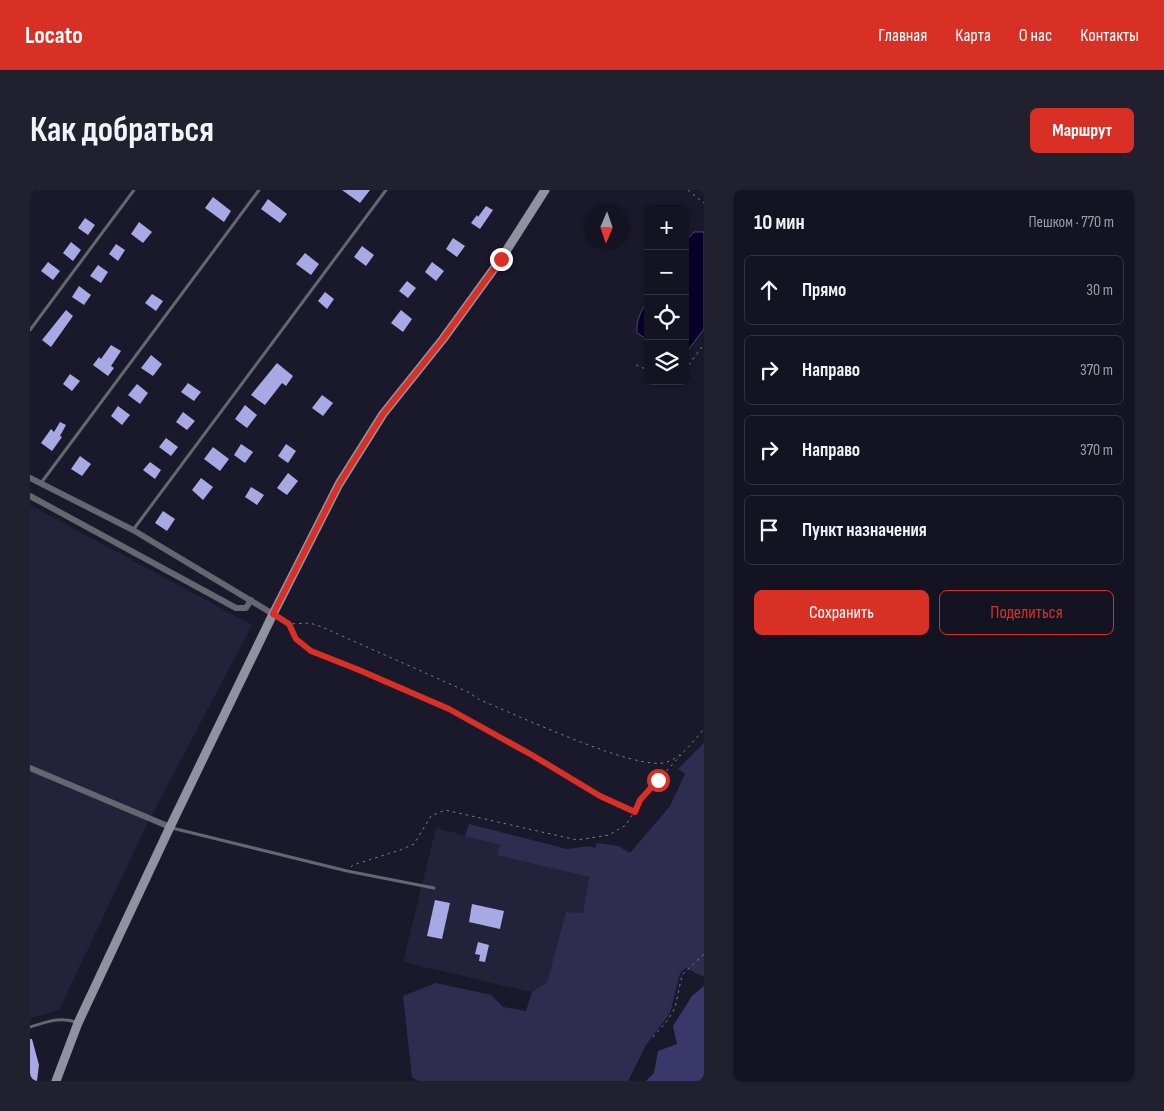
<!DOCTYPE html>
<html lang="ru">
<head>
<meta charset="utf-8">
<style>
  :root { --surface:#141321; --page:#21202e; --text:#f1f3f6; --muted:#9d9ea5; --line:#33323f; --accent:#d93025 }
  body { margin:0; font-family:"Sofia Sans Condensed",sans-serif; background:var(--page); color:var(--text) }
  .controls { position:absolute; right:15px; top:15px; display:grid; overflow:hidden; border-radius:8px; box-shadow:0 1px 4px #0004 }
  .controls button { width:45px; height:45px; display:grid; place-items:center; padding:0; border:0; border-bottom:1px solid var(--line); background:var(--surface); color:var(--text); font:25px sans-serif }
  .compass { position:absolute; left:554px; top:15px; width:45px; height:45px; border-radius:50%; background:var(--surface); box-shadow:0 1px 4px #0004; rotate:182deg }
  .stop { position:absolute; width:15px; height:15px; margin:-11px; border:4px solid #d93025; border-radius:50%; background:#fff }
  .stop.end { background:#d93025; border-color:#fff; box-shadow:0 1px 5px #0008 }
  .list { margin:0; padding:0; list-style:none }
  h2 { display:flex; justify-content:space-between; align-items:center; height:65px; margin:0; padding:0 20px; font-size:21px }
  h2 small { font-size:16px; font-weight:400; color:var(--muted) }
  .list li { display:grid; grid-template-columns:32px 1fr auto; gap:15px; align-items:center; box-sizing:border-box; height:70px; margin:0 10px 10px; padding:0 10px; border:1px solid var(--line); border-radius:8px }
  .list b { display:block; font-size:19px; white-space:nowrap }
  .list em { font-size:16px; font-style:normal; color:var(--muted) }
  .actions { display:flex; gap:10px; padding:15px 20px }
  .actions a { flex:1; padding:11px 0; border:1px solid var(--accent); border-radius:8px; text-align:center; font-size:18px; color:var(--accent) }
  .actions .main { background:var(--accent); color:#fff }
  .icon { flex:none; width:28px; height:28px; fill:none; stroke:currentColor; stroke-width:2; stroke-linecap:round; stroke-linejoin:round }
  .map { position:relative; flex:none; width:674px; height:891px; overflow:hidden; border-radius:8px }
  header { display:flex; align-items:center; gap:30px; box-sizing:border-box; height:70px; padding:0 25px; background:var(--accent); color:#fff }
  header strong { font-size:24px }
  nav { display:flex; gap:28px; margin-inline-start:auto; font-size:18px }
  .intro { display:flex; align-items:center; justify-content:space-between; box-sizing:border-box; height:120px; padding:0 30px }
  h1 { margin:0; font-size:35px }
  .button { padding:12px 22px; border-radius:8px; background:var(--accent); color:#fff; font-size:18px; font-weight:700 }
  main { display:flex; gap:30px; padding:0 30px }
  aside { flex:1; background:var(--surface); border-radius:8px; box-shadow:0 1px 4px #0004 }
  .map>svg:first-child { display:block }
  .built { fill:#23223b }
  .green { fill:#2e2d50 }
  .forest { fill:#3a376a }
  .water { fill:#080029; stroke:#4d4768 }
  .building { fill:#a8a8e4 }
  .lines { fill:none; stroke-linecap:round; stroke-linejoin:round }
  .path { stroke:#7d7d8d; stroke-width:1; stroke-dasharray:2.5 4; stroke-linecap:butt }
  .lane { stroke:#656670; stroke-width:3 }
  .street { stroke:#656670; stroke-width:6 }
  .secondary { stroke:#9091a1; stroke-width:9 }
  .route { stroke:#d93025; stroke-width:6 }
</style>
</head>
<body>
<header>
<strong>Locato</strong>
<nav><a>Главная</a><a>Карта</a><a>О нас</a><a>Контакты</a></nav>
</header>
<div class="intro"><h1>Как добраться</h1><a class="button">Маршрут</a></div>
<main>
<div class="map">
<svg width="674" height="891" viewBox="0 0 674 891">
  <rect width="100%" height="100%" fill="#1a192c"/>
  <path class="built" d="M0,315L222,435L117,634L29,820L0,828Z
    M406,638L471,655L468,665L559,687L553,724L536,722L517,792L502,802L373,772Z"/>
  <path class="green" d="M674,553V787L656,778L650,783L640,823L616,855L598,891H388L382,887L373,806L406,793L461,805L473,817L496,821L502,802L517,792L536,722L553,723L559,687L467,665L470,655L435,646L439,634L537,659L560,656L565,658L567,653L588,656L600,663L640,616L655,584L648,579Z"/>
  <path class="forest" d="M674,796V891H616L624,883L628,861L647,854L643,836L662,806Z"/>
  <path class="water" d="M664,42H674V139L655,164V52Z
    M618,110V150L607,143C606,130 611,121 618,110Z"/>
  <path class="building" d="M312,0H340L330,13Z
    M183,7L201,21L194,32L175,18Z
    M238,9L257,24L250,33L231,19Z
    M456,16L463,20L450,39L441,33L447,25L448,27Z
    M55,28L65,35L58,45L48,38Z
    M109,32L122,42L113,53L101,44Z
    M423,48L435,56L427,67L416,59Z
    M41,52L51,60L43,71L33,63Z
    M86,54L95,60L88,71L79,64Z
    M332,56L344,65L336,76L324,67Z
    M275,63L289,74L281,85L266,74Z
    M18,72L30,81L23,90L11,81Z
    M402,72L414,81L406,91L395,82Z
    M68,75L78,82L71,93L60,86Z
    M377,91L386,98L378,108L369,101Z
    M49,96L61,105L54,115L42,107Z
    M295,102L304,109L297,119L288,111Z
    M122,104L133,111L126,121L115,113Z
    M36,120L43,126L21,157L12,150Z
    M371,120L382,129L373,142L361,133Z
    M81,155L91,161L81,176L84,178L78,186L63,175L69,167L71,169Z
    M121,165L132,174L123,186L111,178Z
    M247,173L263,186L256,196L252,193L235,215L221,205Z
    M40,184L50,191L42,201L33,194Z
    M158,193L171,202L164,211L151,202Z
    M107,194L118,203L110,214L98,205Z
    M292,205L303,213L293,226L282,218Z
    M215,215L227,225L217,238L205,229Z
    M88,216L100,225L92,235L81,226Z
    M153,222L165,231L157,240L146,232Z
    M30,232L36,235L30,246L32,247L22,261L11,253L21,239L24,242Z
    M136,248L148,257L141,266L129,257Z
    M211,254L223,262L215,273L204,265Z
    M256,254L266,261L258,273L248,266Z
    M183,257L199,269L190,281L174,269Z
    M50,266L61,274L52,286L41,279Z
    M120,272L131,280L125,289L113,280Z
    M258,283L268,291L257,305L247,298Z
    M171,288L183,297L173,310L162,300Z
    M221,297L234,305L227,315L215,307Z
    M133,321L145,329L137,341L125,333Z
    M405,710L420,713L412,749L397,746Z
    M442,714L474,721L470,739L439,732Z
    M448,752L459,755L455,772L449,771L450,765L445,764Z
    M0,849H2L9,875L7,891H0Z"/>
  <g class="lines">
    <path class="path" d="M658,0L674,13
      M606,175L618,180
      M655,180L674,154
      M251,429L259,434L280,433L292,437L438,502L450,510C483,523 609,583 637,572C653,566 663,552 674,539
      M259,435L266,449L281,461L329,480L419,519L502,565L570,606L605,621L610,610L651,565
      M321,677L323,675L370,660L384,654L401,626L415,620L547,650L579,645L596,635L604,622
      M623,847L637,831L645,818L652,785L674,764"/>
    <path class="lane" d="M0,140L104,0
      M11,293L229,0
      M103,340L356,0
      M142,638L317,681L404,698
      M0,837C17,832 31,826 48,833"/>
    <path class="street" d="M0,288L103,340L243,424
      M0,306L206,418H216L221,410
      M0,578L140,637"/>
    <path class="secondary" d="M26,891L48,833L140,637L243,424L309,294L353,224L413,149L471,69L515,0"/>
  </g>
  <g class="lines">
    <path class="route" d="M471,69L413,149L353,224L309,294L243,424L259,434L266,449L281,461L329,480L419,519L502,565L570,606L605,622L610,610L628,590"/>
  </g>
</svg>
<div class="controls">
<button>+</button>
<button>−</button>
<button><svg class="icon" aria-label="locate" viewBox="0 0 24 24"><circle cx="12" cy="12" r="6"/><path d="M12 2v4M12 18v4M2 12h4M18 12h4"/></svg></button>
<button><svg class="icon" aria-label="layers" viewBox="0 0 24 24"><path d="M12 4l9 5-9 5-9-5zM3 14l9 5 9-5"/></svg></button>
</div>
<svg class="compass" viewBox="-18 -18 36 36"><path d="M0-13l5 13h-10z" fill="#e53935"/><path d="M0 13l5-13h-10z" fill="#9d9ea5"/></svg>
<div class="stop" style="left:628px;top:590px"></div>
<div class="stop end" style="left:471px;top:69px"></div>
</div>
<aside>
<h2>10 мин<small>Пешком · 770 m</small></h2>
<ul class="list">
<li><svg class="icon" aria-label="ahead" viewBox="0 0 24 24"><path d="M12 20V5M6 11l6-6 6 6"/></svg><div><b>Прямо</b></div><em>30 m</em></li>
<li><svg class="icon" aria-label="right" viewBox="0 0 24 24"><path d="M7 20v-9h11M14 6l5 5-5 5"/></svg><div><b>Направо</b></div><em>370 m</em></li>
<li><svg class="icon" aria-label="right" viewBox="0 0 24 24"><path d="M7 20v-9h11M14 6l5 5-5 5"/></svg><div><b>Направо</b></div><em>370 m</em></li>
<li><svg class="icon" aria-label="arrive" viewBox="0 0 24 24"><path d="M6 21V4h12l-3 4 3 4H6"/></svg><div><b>Пункт назначения</b></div></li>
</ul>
<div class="actions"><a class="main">Сохранить</a><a>Поделиться</a></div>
</aside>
</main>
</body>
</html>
